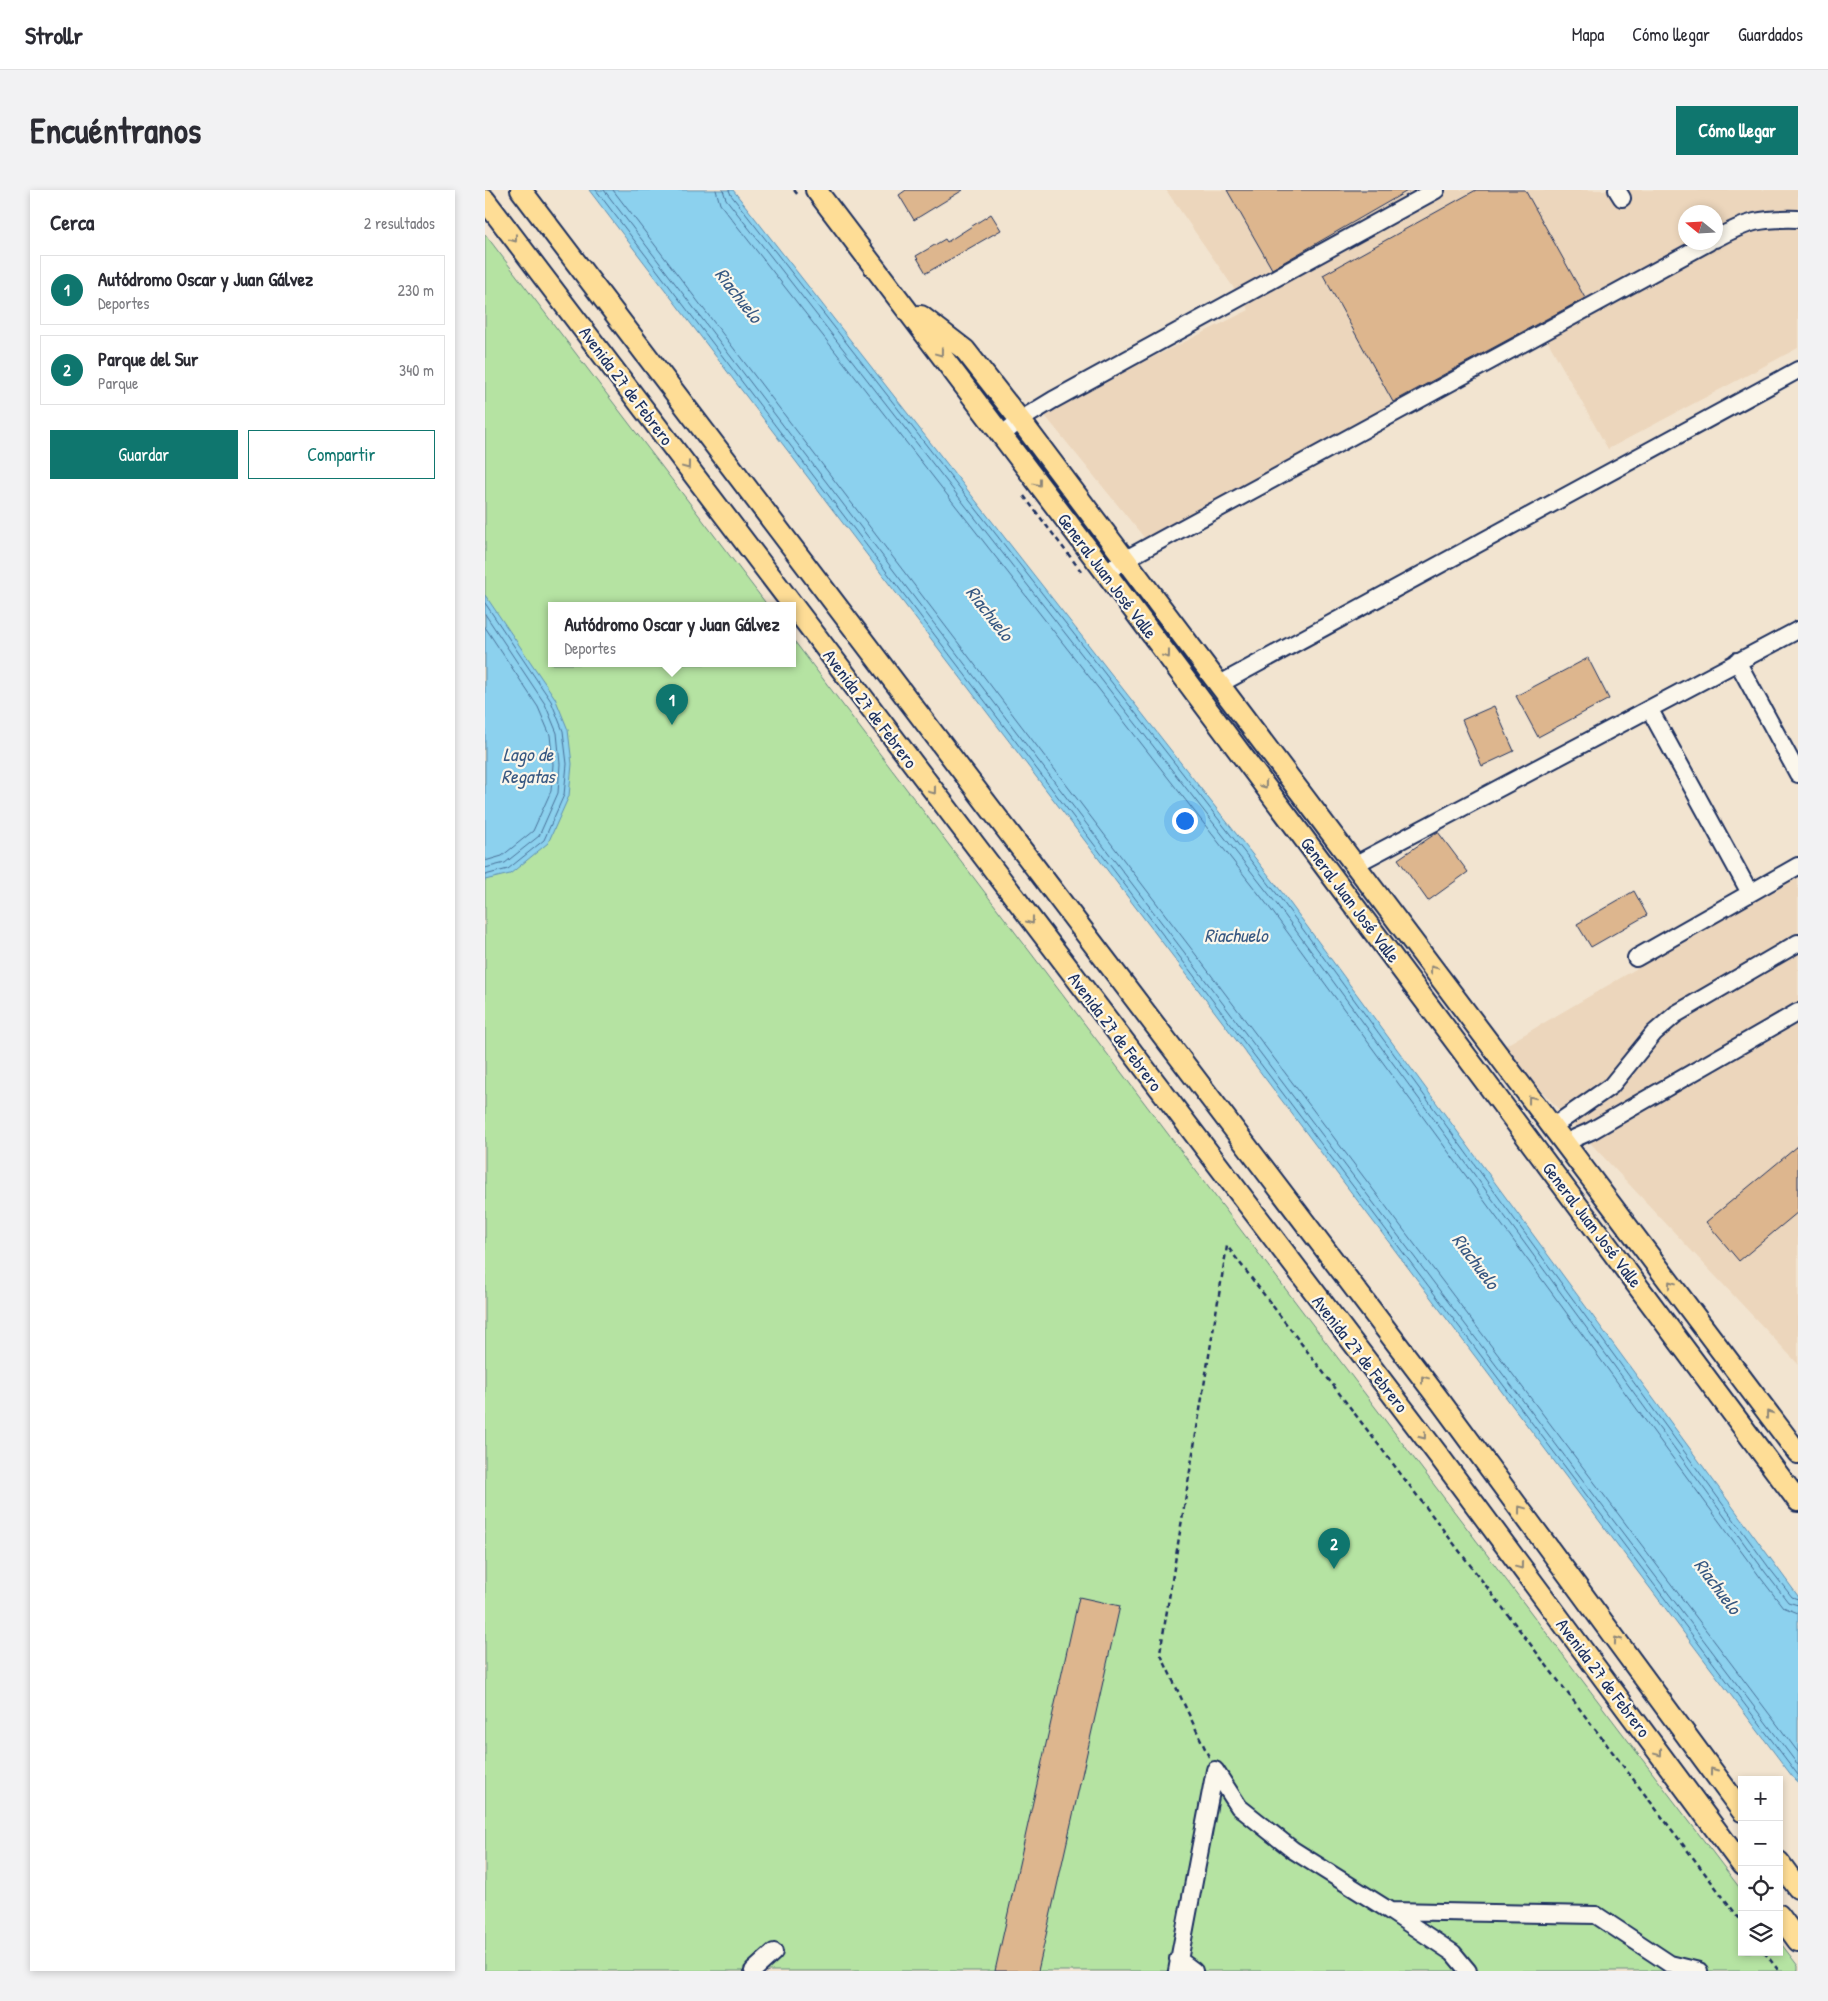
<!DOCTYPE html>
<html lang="es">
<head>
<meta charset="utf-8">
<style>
  :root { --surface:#fff; --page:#f2f2f3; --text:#2b2b33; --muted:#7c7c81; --line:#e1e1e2; --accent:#0f766e }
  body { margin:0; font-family:"Patrick Hand",sans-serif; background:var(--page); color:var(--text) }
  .controls { position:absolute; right:15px; bottom:15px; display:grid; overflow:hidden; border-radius:0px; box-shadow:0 2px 8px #0003 }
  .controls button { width:45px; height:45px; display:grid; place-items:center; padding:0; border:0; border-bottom:1px solid var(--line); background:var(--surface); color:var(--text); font:25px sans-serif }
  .compass { position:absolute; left:1193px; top:15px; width:45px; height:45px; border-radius:50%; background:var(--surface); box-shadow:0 2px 8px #0003; rotate:288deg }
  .you { position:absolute; left:699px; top:630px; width:18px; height:18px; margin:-12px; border:4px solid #fff; border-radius:50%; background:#1a73e8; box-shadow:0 0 0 8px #1a73e833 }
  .badge { display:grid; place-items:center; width:32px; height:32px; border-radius:50%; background:var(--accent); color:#fff; font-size:16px; font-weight:700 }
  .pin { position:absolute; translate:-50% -41px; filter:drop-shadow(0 1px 2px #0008) }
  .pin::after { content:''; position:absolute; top:26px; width:18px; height:15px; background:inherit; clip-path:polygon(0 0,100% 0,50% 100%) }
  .popup { position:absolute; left:63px; top:412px; width:248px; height:65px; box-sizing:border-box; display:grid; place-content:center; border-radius:0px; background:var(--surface); filter:drop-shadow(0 1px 4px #0005); font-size:16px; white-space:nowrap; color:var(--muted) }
  .popup b { font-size:19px; color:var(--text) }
  .popup::after { content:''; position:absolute; left:50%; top:100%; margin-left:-10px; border:10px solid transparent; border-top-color:var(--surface) }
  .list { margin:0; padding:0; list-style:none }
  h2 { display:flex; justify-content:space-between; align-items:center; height:65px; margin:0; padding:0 20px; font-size:21px }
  h2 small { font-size:16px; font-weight:400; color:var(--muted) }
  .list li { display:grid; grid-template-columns:32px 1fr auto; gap:15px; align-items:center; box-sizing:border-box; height:70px; margin:0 10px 10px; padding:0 10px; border:1px solid var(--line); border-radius:0px }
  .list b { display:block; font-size:19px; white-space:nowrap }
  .list p { margin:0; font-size:16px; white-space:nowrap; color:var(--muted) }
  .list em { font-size:16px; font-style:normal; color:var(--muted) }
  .actions { display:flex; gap:10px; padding:15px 20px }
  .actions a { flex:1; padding:11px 0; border:1px solid var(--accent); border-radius:0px; text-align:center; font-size:18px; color:var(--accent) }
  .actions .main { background:var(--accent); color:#fff }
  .icon { flex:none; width:28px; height:28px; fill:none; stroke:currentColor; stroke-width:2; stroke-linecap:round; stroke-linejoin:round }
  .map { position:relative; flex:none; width:1313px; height:1781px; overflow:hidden; border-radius:0px }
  header { display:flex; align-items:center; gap:30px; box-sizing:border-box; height:70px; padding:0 25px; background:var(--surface); border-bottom:1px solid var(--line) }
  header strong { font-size:24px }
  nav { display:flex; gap:28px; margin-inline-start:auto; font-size:18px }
  .intro { display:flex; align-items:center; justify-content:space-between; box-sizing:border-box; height:120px; padding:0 30px }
  h1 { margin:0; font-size:35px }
  .button { padding:12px 22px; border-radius:0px; background:var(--accent); color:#fff; font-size:18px; font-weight:700 }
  main { display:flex; gap:30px; padding:0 30px }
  aside { flex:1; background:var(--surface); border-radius:0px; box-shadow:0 2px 8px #0003 }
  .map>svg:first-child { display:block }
  .built { fill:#ecd6bc; fill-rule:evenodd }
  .green { fill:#b5e3a2; stroke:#688980 }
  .water { fill:#8cd1ee; stroke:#5f90b4 }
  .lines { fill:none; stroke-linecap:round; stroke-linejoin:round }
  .shore { stroke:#487098; stroke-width:1 }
  .building { fill:#ddb68e; stroke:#1b2f5e }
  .minor-casing { stroke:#1b2f5e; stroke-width:20 }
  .major-casing { stroke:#1b2f5e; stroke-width:24 }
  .path { stroke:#1b2f5e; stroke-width:2.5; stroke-dasharray:5 4; stroke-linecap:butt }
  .minor { stroke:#fbf7ec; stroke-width:16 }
  .major { stroke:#fedd96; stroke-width:20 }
  .oneway { stroke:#8c867a }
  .labels { text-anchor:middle; stroke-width:4.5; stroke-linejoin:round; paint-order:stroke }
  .street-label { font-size:18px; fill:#1b2f5e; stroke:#fbf7ec }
  .water-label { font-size:19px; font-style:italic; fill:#375882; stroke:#fbf7ec }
</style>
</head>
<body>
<header>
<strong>Strollr</strong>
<nav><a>Mapa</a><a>Cómo llegar</a><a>Guardados</a></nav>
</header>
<div class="intro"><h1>Encuéntranos</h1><a class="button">Cómo llegar</a></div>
<main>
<aside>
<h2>Cerca<small>2 resultados</small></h2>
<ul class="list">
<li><span class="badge">1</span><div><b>Autódromo Oscar y Juan Gálvez</b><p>Deportes</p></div><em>230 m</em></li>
<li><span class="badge">2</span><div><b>Parque del Sur</b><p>Parque</p></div><em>340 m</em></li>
</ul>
<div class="actions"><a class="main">Guardar</a><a>Compartir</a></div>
</aside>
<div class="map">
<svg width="1313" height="1781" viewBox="0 0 1313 1781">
  <rect width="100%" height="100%" fill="#f2e4d0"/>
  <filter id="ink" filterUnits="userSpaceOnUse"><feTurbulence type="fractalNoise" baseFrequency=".02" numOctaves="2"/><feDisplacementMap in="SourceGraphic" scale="10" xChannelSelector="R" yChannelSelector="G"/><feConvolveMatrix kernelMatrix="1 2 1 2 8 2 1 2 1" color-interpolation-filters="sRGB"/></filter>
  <g filter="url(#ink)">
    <path class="built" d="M681,0H1313V158L1123,259L1061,148L666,356L557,222L764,120ZM1200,22H1230V52H1200Z
      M1313,684V1174L1016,858Z"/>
    <path class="green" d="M0,44L283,416H67V474H307V448L1257,1701V1762H1294V1751L1313,1776V1781H0Z"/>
    <path class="water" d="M104,0H248L799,705L1313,1406V1594L690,769Z
      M0,405L70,508L83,540L87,574L84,606L63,653L25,684L0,690Z"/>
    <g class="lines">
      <path class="shore" d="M111,0L694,766L1313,1585
        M119,0L699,762L1313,1575
        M128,0L705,757L1313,1562
        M231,0L235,14L784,717L1275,1387L1298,1417L1313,1423
        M238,0L241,9L790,712L1280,1382L1303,1412L1313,1415
        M244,0L246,5L795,708L1285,1379L1307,1407L1313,1409
        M0,413L66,511L78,541L82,574L79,605L59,650L23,679L0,685
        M0,424L60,514L72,543L75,574L73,603L54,646L20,673L0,678
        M0,437L53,517L65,545L68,574L66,601L48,641L17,666L0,671"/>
    </g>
    <path class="building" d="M421,0H478L429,30L414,5Z
      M742,0H924L787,79Z
      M991,0H1040L1100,108L908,212L838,85Z
      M506,24L516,40L441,83L431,66L460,49L462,52Z
      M1103,468L1124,509L1053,547L1031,506Z
      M1009,516L1029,561L997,576L977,530Z
      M953,642L983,682L943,711L913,669Z
      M1149,701L1162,725L1106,757L1092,734Z
      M1313,956V1022L1254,1071L1221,1032Z
      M594,1407L635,1416L570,1705L553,1781H510Z"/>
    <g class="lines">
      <defs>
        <path id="minor" d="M1132,0L1137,8
          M1230,49C1263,31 1276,28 1313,29
          M517,245L535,230L568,210L951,0
          M621,383L639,370L1224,52
          M1252,471L1313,584
          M733,495L1313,180
          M1165,520L1265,703
          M869,675L1313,440
          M1151,768L1313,676
          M1067,937L1126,896L1169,843L1191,824L1313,753
          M1079,953L1106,941L1313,822
          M905,1721L968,1763L983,1781
          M693,1769L709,1781
          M268,1781L289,1762
          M692,1781L730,1580L754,1617L808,1660L905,1721L1111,1725L1185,1774L1214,1781"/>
        <path id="major" d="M36,0L956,1212L1257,1621
          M331,0L621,383L1313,1311
          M0,10L954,1266L1257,1675
          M436,126L480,160L535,230L1313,1263
          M1294,1672L1313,1698
          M1294,1725L1313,1751"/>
      </defs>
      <use href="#minor" class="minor-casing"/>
      <use href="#major" class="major-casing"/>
      <path class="path" d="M309,0L313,5
        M539,306L596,381
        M724,1567L675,1463L742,1056L1257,1732
        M1279,1762L1294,1781"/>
      <use href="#minor" class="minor"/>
      <use href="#major" class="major"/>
    </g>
    <defs><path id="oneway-chevron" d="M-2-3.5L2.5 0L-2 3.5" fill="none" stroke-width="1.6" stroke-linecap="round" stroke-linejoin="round" transform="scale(1.25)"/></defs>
    <g class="oneway">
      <use href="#oneway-chevron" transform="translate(29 49) rotate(53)"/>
      <use href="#oneway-chevron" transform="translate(455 163) rotate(53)"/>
      <use href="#oneway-chevron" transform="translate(202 276) rotate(53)"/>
      <use href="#oneway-chevron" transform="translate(553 293) rotate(53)"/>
      <use href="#oneway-chevron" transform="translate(682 465) rotate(53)"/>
      <use href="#oneway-chevron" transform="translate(779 595) rotate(53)"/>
      <use href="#oneway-chevron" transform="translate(448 601) rotate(53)"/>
      <use href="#oneway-chevron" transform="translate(546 731) rotate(53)"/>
      <use href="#oneway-chevron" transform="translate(948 779) rotate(-127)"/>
      <use href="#oneway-chevron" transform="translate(1046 909) rotate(-127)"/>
      <use href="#oneway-chevron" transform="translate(1186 1094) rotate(-127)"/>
      <use href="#oneway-chevron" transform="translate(939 1189) rotate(-127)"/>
      <use href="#oneway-chevron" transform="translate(1284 1224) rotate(-127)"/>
      <use href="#oneway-chevron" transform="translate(938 1246) rotate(52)"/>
      <use href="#oneway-chevron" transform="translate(1036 1319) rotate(-127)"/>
      <use href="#oneway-chevron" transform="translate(1035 1376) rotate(53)"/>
      <use href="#oneway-chevron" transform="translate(1132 1450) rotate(-126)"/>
      <use href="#oneway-chevron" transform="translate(1174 1563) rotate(53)"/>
      <use href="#oneway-chevron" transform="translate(1228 1581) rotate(-126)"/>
    </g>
  </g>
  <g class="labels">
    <g class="street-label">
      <text transform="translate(141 196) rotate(53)" y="6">Avenida 27 de Febrero</text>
      <text transform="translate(622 386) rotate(53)" y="6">General Juan José Valle</text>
      <text transform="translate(385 519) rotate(53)" y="6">Avenida 27 de Febrero</text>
      <text transform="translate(865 710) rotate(53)" y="6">General Juan José Valle</text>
      <text transform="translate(630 842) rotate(53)" y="6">Avenida 27 de Febrero</text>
      <text transform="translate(1107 1035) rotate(53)" y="6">General Juan José Valle</text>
      <text transform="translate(875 1164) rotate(52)" y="6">Avenida 27 de Febrero</text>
      <text transform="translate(1118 1488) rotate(53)" y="6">Avenida 27 de Febrero</text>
    </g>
    <g class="water-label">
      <text transform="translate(254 105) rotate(52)" y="7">Riachuelo</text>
      <text transform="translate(505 423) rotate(52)" y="7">Riachuelo</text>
      <text x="43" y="571">Lago de<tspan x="43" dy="22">Regatas</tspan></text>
      <text x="751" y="752">Riachuelo</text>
      <text transform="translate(991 1071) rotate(53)" y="7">Riachuelo</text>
      <text transform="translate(1233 1396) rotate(53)" y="7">Riachuelo</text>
    </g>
  </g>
</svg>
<div class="controls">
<button>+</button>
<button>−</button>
<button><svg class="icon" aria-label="locate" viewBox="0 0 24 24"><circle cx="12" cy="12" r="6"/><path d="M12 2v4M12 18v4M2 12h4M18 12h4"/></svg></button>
<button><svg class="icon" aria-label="layers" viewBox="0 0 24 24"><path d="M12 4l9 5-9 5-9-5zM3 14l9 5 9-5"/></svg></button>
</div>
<svg class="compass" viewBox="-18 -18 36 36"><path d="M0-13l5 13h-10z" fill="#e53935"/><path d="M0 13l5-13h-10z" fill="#7c7c81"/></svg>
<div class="you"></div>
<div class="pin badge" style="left:187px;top:535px">1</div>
<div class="popup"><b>Autódromo Oscar y Juan Gálvez</b>Deportes</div>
<div class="pin badge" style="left:849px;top:1379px">2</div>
</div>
</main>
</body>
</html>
